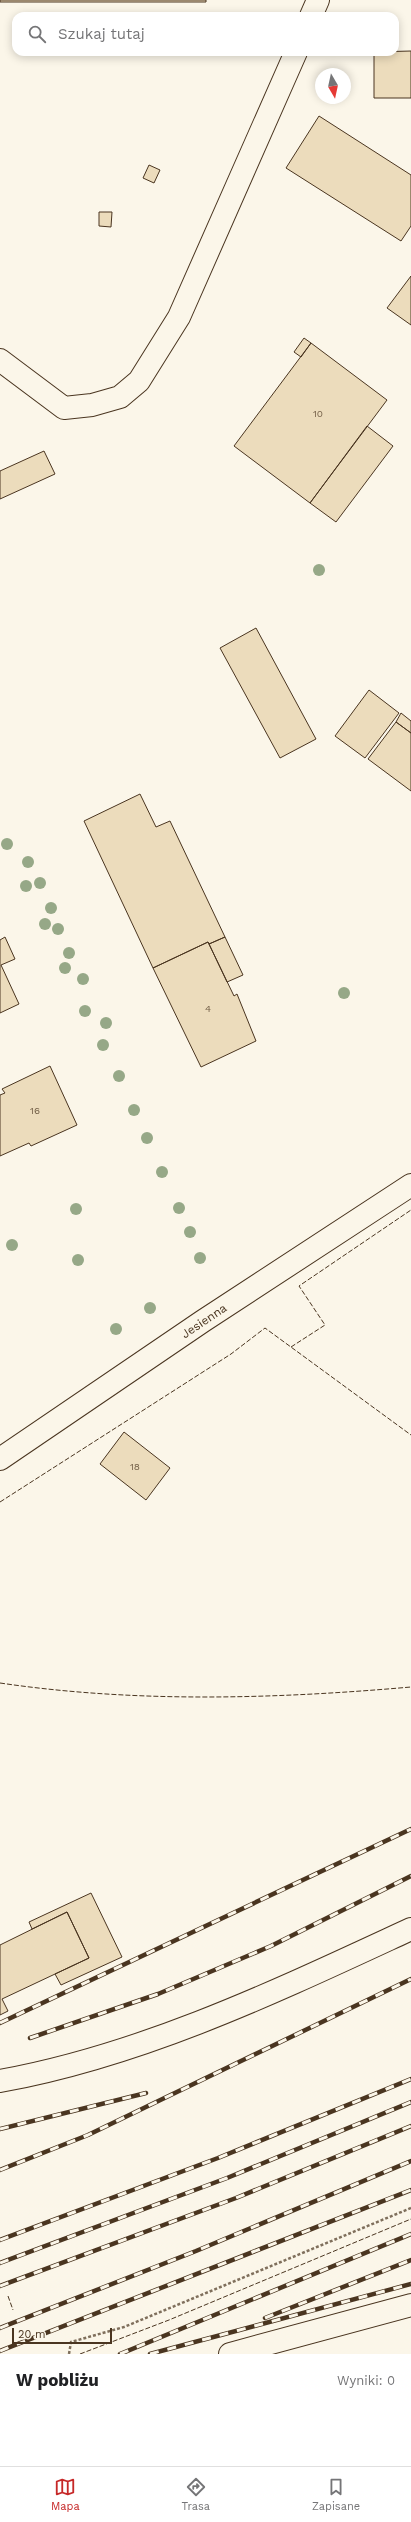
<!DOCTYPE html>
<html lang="pl">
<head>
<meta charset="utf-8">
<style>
  :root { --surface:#fff; --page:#f2f2f2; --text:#202124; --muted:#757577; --line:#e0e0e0; --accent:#c62828 }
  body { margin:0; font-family:"Work Sans",sans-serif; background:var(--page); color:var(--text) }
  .compass { position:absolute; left:315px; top:68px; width:36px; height:36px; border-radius:50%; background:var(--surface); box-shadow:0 2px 10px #0003; rotate:171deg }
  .scale { position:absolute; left:12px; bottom:10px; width:100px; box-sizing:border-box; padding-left:4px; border:2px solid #4a3520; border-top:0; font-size:11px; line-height:14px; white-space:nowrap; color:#4a3520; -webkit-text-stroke:3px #fbf6e9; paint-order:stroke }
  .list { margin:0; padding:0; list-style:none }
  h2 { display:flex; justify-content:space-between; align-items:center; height:52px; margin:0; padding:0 16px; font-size:17px }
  h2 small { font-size:13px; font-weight:400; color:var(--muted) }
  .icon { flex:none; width:22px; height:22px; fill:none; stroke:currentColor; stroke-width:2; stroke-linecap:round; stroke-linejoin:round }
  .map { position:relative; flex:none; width:411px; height:2354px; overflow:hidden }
  .search { position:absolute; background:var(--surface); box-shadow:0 2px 10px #0003; left:12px; right:12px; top:12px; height:44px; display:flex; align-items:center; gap:10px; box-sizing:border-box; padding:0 14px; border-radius:12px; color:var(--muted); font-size:15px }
  .sheet { height:112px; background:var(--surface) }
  nav { display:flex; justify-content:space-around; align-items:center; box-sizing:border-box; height:56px; border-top:1px solid var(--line); background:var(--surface); font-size:11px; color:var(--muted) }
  nav a { display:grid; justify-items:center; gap:2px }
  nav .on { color:var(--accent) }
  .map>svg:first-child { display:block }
  .building { fill:#ecdcbc; stroke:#4a3520 }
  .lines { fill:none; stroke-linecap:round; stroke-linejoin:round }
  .minor-casing { stroke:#4a3520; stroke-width:24 }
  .path { stroke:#7f6f5c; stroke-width:2.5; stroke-dasharray:3 2; stroke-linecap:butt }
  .minor { stroke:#fbf6e9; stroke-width:22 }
  .rail-casing { stroke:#4a3520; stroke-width:4.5 }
  .rail { stroke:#fbf6e9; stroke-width:3; stroke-dasharray:9; stroke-linecap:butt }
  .fence { stroke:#4a3520; stroke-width:1; stroke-dasharray:5 2; stroke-linecap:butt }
  .tree { fill:#96a887 }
  .labels { text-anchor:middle; stroke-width:3; stroke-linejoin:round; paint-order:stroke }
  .number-label { font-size:10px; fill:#725f47 }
  .street-label { font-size:12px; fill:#4a3520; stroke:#fbf6e9 }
</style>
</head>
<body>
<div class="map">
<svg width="411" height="2354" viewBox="0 0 411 2354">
  <rect width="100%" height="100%" fill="#fbf6e9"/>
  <path class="building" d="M0,0H206V2H0Z
    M411,51V98H374V52Z
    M319,116L411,175V226L401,241L286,168Z
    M149,165L160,170L154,183L143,178Z
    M99,212H112L111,227L99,226Z
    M411,276V325L387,308Z
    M304,338L311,343L301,357L294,352Z
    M311,343L387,400L310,503L234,446Z
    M367,426L393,446L336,522L310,503Z
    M44,451L55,474L0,499V471Z
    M256,628L316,739L280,758L220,648Z
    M369,690L399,713L365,758L335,736Z
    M401,713L411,721V733L396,722Z
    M396,722L411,733V791L368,759Z
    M140,794L156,827L170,821L225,937L209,944L208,942L153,968L84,821Z
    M5,937L15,959L1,965L19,1004L0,1013V940Z
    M225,937L243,975L227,982L209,944Z
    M208,942L234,996L237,994L256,1041L201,1067L153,968Z
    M50,1066L77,1125L31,1146L29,1143L0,1156V1095L5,1093L2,1089Z
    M124,1432L170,1468L146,1500L100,1464Z
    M91,1893L122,1957L61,1985L55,1974L89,1958L67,1912L32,1929L29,1922Z
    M67,1912L89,1958L2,1999L8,2011L0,2015V1945Z"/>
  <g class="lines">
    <defs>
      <path id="minor" d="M311,16L318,0
        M0,360L64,408L92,405L120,397L139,381L179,317L296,52
        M0,1459L203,1321L411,1185
        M0,2081C144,2055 279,1990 411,1929
        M230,2354L411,2305"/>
    </defs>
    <use href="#minor" class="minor-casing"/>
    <path class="path" d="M69,2354L71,2342L124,2327L411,2208"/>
    <use href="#minor" class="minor"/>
    <defs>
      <path id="rail" d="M0,2023L411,1829
        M30,2038L158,1994L271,1946L411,1876
        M0,2129L146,2093
        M0,2170L88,2135L411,1979
        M0,2240L218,2158L411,2079
        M0,2263L227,2178L411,2102
        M0,2286L236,2198L411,2126
        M265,2318L411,2260
        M0,2328L196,2251L411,2161
        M0,2351L411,2190
        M120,2354L411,2234
        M150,2354L411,2284"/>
    </defs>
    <use href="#rail" class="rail-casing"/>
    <use href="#rail" class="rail"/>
    <path class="fence" d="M291,1347L325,1325L299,1286L411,1210
      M0,1502L231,1354L265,1328L411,1435
      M0,1683C136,1703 274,1699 411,1687
      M8,2296L13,2310
      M80,2354L169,2320L411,2219"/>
  </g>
  <g class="tree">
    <circle cx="319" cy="570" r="6"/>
    <circle cx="7" cy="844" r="6"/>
    <circle cx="28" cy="862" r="6"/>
    <circle cx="40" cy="883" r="6"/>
    <circle cx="26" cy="886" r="6"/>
    <circle cx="51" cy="908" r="6"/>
    <circle cx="45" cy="924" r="6"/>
    <circle cx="58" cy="929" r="6"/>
    <circle cx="69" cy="953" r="6"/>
    <circle cx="65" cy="968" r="6"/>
    <circle cx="83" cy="979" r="6"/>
    <circle cx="344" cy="993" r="6"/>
    <circle cx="85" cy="1011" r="6"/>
    <circle cx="106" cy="1023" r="6"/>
    <circle cx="103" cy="1045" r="6"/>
    <circle cx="119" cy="1076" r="6"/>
    <circle cx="134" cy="1110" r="6"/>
    <circle cx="147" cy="1138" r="6"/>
    <circle cx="162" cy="1172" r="6"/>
    <circle cx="179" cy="1208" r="6"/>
    <circle cx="76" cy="1209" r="6"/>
    <circle cx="190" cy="1232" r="6"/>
    <circle cx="12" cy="1245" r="6"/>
    <circle cx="200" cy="1258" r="6"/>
    <circle cx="78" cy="1260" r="6"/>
    <circle cx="150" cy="1308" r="6"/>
    <circle cx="116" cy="1329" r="6"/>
  </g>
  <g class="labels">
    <g class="number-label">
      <text x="318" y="417">10</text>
      <text x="208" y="1012">4</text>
      <text x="35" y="1114">16</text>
      <text x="135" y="1470">18</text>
    </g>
    <g class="street-label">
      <text transform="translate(204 1321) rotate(-34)" y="4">Jesienna</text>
    </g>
  </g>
</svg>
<svg class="compass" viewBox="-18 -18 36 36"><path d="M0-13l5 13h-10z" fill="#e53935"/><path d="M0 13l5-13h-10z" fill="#757577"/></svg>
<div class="scale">20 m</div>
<div class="search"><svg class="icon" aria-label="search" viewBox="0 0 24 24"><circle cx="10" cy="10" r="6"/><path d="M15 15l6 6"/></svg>Szukaj tutaj</div>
</div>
<section class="sheet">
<h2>W pobliżu<small>Wyniki: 0</small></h2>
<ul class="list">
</ul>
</section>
<nav>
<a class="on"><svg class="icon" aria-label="map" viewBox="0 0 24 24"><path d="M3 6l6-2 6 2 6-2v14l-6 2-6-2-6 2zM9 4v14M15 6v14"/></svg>Mapa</a>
<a><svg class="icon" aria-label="directions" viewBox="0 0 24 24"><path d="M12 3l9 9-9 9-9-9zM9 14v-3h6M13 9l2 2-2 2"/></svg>Trasa</a>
<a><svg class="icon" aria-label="saved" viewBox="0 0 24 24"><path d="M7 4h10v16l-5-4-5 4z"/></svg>Zapisane</a>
</nav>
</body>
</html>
